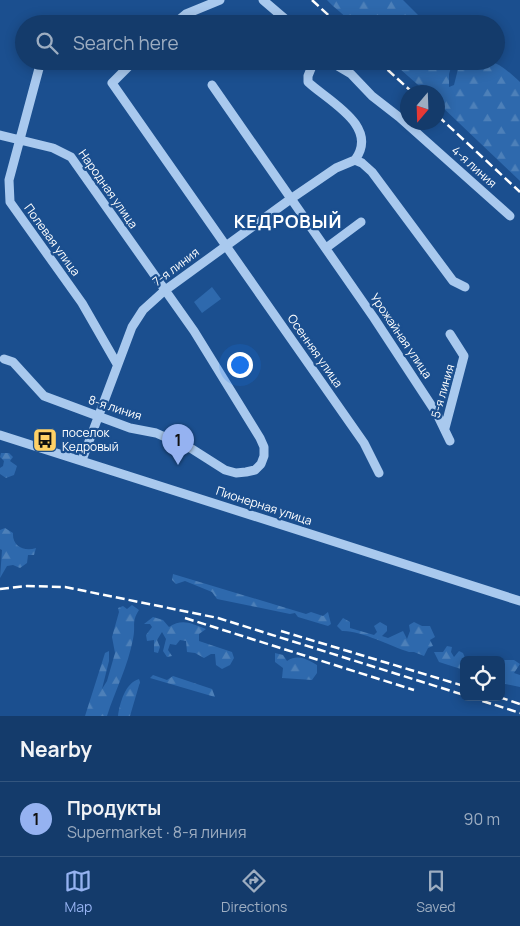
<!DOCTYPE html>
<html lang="en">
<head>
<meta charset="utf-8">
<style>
  :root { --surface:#143b6b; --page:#214673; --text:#f1f3f6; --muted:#9dadc1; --line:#33557e; --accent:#95b2f1 }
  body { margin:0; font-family:Manrope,sans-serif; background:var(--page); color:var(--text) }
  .controls { position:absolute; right:15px; bottom:15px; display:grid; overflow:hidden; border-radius:8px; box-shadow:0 2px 12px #0003 }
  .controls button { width:45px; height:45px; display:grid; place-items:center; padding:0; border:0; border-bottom:1px solid var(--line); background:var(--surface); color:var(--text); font:25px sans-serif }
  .compass { position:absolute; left:400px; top:85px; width:45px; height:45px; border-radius:50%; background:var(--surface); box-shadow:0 2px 12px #0003; rotate:199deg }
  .you { position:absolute; left:239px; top:364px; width:18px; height:18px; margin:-12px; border:4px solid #fff; border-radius:50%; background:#1a73e8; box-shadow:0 0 0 8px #1a73e833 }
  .badge { display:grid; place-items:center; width:32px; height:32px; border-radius:50%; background:var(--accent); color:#111; font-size:16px; font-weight:700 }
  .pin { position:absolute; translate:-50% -41px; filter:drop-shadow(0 1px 2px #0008) }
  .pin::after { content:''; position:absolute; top:26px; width:18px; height:15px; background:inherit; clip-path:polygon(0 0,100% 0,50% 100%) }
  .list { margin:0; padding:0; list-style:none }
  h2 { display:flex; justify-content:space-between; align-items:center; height:65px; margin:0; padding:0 20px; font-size:21px }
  h2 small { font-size:16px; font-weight:400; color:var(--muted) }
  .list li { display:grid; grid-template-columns:32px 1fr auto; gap:15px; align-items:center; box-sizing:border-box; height:75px; padding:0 20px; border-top:1px solid var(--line) }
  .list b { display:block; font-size:19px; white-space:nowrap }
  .list p { margin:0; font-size:16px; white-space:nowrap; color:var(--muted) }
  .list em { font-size:16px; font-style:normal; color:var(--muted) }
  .icon { flex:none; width:28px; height:28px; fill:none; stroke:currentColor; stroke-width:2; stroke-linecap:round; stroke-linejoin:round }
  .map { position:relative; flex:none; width:520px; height:716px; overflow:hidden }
  .search { position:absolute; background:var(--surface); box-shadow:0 2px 12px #0003; left:15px; right:15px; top:15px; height:55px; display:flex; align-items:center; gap:12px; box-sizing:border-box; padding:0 18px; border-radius:28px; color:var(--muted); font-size:19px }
  .sheet { height:140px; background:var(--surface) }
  nav { display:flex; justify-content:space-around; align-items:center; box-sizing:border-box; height:70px; border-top:1px solid var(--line); background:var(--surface); font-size:14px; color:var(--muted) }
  nav a { display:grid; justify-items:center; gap:2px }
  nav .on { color:var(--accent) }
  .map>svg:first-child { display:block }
  .forest { fill:url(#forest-firs) }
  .park { fill:#2e69ad }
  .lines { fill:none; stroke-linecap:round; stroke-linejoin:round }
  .minor { stroke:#a9c9ee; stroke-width:9 }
  .rail { stroke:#fff; stroke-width:2.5; stroke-dasharray:9 4; stroke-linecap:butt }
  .labels { text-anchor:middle; stroke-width:4.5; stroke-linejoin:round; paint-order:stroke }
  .street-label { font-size:12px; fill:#fff; stroke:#1b4f8f }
  .poi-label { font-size:12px; fill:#fff; stroke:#1b4f8f; text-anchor:start }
  .district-label { font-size:18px; font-weight:bold; letter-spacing:1px; fill:#fff; stroke:#1b4f8f }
</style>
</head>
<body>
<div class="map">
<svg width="520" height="716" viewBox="0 0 520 716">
  <defs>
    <pattern id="forest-firs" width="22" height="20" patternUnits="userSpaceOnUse" patternTransform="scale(1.25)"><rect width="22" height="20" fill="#2e69ad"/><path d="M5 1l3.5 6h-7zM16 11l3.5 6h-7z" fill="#4d80b9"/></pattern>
  </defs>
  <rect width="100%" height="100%" fill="#1b4f8f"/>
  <path class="forest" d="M327,0H403L427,24H351C345,14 335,9 327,0Z
    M391,61H453L449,74V87L454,85L460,61C495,61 494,58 520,82V181L438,103V92H426Z
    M1,453H9L13,457L10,461L17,466L14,475L6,478L0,474V468L3,466L4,461L0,457Z
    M5,528L13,533C12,546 24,552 36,548L34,555H28L27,563L20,568L13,565L7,566L0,578L2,550L0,549V530Z
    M173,574L306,614L311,612L323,616L328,612L331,624L328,626L298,617L295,613L290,614L217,599L212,592L185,581L176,584L172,580Z
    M132,605L139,610C131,622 136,626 133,639C128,666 115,691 107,716H85L105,653L109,651V661L102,689L107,681L115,653L112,637L119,612L118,608L123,606L127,609Z
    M153,617L163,620L169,627C183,618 192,624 206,629L199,634V641L232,652L234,658L230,665L222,669L216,665L215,654H211L204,658L195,653L187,652L186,641L180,640L176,645L170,644L168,650L172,656L167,657L163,651L166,639L162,632L157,640L160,647L158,653L154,652V640L147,641L146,635L152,627L150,624H144Z
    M343,618L350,622V628L374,635L377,632L374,626L380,622L387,626V631L382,636L388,638L403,631L407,639L410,631L409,625L414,622L422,626H430L435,637L430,640L433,646L428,648L424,656L414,652H409C390,646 360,630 342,631L337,626Z
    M447,646L452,647L451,652L454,657L459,651L463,653L466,660H464V670L439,662L434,652H443Z
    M275,653L283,655L287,661C298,654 306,659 317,665V673L312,680L282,678L283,668L275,662Z
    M505,660H514L520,664L514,673L520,675V687L501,683V667L503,666L501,663Z
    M153,675L167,680L173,676L212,689L215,697L150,678Z
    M139,679L140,682L130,716H118C120,703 125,683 139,679Z"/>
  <path class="park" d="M212,287L221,299L202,313L194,302Z"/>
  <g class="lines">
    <path class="minor" d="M263,0L291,24
      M174,24L186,14L220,0
      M41,61L9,180L10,202L82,303L117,364
      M134,61L112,83L364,443L379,473
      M314,61L308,76V82C328,101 380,126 355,160
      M329,61L351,74L372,96L399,117L510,216
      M212,85L374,318L437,414L450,441
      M0,135L53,148L71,157L194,331L260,438L264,447V456L261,464L255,470L246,472L236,473L225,470L192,449L156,433L130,428L44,396L13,362L4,359
      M355,160L362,163L372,172L453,281L465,287
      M326,248L361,222
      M445,428L464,356L450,334
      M0,435L520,601
      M82,460L132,327L143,310L164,291L292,198L336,168L355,160"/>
    <path class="rail" d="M312,0L338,24
      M378,61L412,92
      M438,116L520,192
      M0,589L27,586L65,587L218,618L464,695
      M185,618L414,690
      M281,631L464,686
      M470,697L520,713
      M499,697L520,704"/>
  </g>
  <defs>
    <symbol id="bus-square" viewBox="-11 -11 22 22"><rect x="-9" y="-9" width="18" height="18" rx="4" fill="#ffd166" stroke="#1b4f8f"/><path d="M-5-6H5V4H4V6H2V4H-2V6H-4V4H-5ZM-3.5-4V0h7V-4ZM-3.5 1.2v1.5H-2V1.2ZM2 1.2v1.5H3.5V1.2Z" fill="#111"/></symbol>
  </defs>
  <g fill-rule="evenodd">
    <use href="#bus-square" x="31" y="426" width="28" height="28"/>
  </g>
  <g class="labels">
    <g class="street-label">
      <text transform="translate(474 167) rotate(42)" y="4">4-я линия</text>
      <text transform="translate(108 189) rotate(55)" y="4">Народная улица</text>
      <text transform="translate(52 240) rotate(54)" y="4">Полевая улица</text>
      <text transform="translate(176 267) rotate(-37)" y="4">7-я линия</text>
      <text transform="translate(401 336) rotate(56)" y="4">Урожайная улица</text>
      <text transform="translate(315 351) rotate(55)" y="4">Осенняя улица</text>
      <text transform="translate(443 391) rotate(-74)" y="4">5-я линия</text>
      <text transform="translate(115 408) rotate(18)" y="4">8-я линия</text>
      <text transform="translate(264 506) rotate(18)" y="4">Пионерная улица</text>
    </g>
    <g class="poi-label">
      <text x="62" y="437">поселок<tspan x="62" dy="14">Кедровый</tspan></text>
    </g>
    <g class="district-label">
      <text x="288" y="228">КЕДРОВЫЙ</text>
    </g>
  </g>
</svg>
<div class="controls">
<button><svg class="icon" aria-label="locate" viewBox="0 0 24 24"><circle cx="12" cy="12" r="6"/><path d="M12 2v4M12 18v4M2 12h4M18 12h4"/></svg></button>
</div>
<svg class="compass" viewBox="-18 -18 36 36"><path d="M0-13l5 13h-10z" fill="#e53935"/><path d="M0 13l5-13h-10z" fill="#9dadc1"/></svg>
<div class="you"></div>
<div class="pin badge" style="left:178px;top:465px">1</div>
<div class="search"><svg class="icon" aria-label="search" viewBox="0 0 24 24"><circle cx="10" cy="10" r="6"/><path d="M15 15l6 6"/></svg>Search here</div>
</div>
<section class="sheet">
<h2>Nearby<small></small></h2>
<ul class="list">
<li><span class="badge">1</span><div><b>Продукты</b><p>Supermarket · 8-я линия</p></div><em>90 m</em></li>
</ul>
</section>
<nav>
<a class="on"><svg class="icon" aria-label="map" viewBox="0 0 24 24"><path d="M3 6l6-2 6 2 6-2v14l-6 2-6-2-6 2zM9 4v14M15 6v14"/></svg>Map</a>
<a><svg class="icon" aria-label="directions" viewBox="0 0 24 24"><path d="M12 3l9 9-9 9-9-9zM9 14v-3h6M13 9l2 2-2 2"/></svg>Directions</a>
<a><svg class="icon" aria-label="saved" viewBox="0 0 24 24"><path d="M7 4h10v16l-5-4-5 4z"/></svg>Saved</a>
</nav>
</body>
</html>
